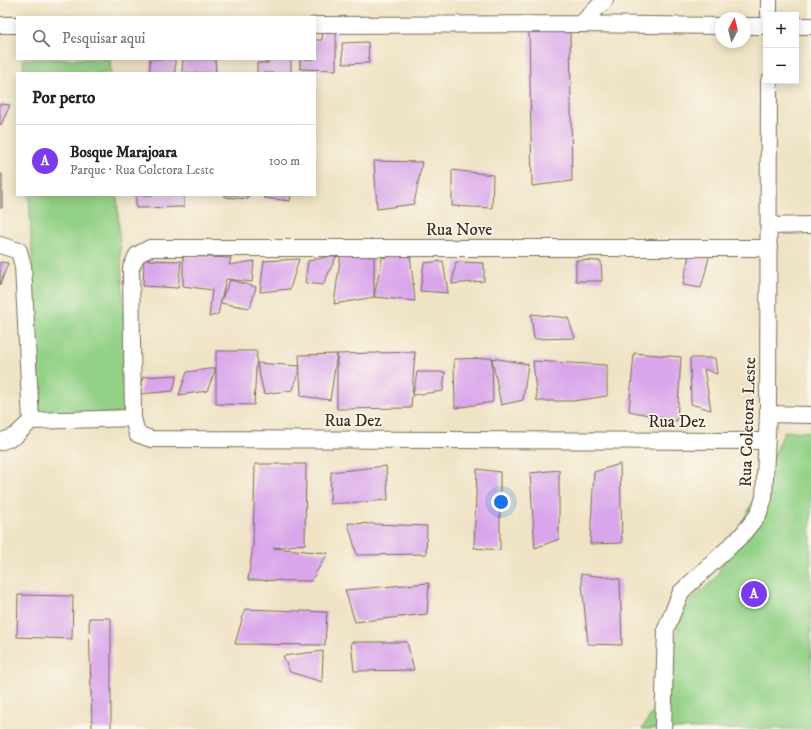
<!DOCTYPE html>
<html lang="pt">
<head>
<meta charset="utf-8">
<style>
  :root { --surface:#fff; --page:#f2f2f2; --text:#202124; --muted:#757577; --line:#e0e0e0; --accent:#7c3aed }
  body { margin:0; font-family:"IM FELL DW Pica",serif; background:var(--page); color:var(--text) }
  .controls { position:absolute; right:12px; top:12px; display:grid; overflow:hidden; border-radius:0px; box-shadow:0 2px 10px #0003 }
  .controls button { width:36px; height:36px; display:grid; place-items:center; padding:0; border:0; border-bottom:1px solid var(--line); background:var(--surface); color:var(--text); font:20px sans-serif }
  .compass { position:absolute; left:715px; top:12px; width:36px; height:36px; border-radius:50%; background:var(--surface); box-shadow:0 2px 10px #0003; rotate:7deg }
  .you { position:absolute; left:501px; top:502px; width:14px; height:14px; margin:-10px; border:3px solid #fff; border-radius:50%; background:#1a73e8; box-shadow:0 0 0 6px #1a73e833 }
  .badge { display:grid; place-items:center; width:26px; height:26px; border-radius:50%; background:var(--accent); color:#fff; font-size:13px; font-weight:700 }
  .pin { position:absolute; translate:-50% -50%; border:2px solid #fff; box-shadow:0 1px 4px #0006 }
  .list { margin:0; padding:0; list-style:none }
  h2 { display:flex; justify-content:space-between; align-items:center; height:52px; margin:0; padding:0 16px; font-size:17px }
  h2 small { font-size:13px; font-weight:400; color:var(--muted) }
  .list li { display:grid; grid-template-columns:26px 1fr auto; gap:12px; align-items:center; box-sizing:border-box; height:72px; padding:0 16px; border-top:1px solid var(--line) }
  .list b { display:block; font-size:15px; white-space:nowrap }
  .list p { margin:0; font-size:13px; white-space:nowrap; color:var(--muted) }
  .list em { font-size:13px; font-style:normal; color:var(--muted) }
  .icon { flex:none; width:22px; height:22px; fill:none; stroke:currentColor; stroke-width:2; stroke-linecap:round; stroke-linejoin:round }
  .map { position:relative; flex:none; width:811px; height:729px; overflow:hidden }
  .search { position:absolute; background:var(--surface); box-shadow:0 2px 10px #0003; left:16px; top:16px; width:300px; height:44px; display:flex; align-items:center; gap:10px; box-sizing:border-box; padding:0 14px; border-radius:0px; color:var(--muted); font-size:15px }
  .panel { position:absolute; background:var(--surface); box-shadow:0 2px 10px #0003; left:16px; top:72px; width:300px; height:124px; border-radius:0px }
  .map>svg:first-child { display:block }
  .green { fill:#93d186; stroke:#677e52 }
  .building { fill:#d9a6eb }
  .lines { fill:none; stroke-linecap:round; stroke-linejoin:round }
  .minor-casing { stroke:#7a6b58; stroke-width:18 }
  .minor { stroke:#fff; stroke-width:16 }
  .labels { text-anchor:middle; stroke-width:3.5; stroke-linejoin:round; paint-order:stroke }
  .street-label { font-size:17px; fill:#3b2a1e; stroke:#fbf7ec }
</style>
</head>
<body>
<div class="map">
<svg width="811" height="729" viewBox="0 0 811 729">
  <rect width="100%" height="100%" fill="#fbf7ec"/>
  <filter id="ink" filterUnits="userSpaceOnUse"><feTurbulence type="fractalNoise" baseFrequency=".025" numOctaves="2"/><feDisplacementMap in="SourceGraphic" scale="8" xChannelSelector="R" yChannelSelector="G"/><feConvolveMatrix kernelMatrix="1 2 1 2 8 2 1 2 1" color-interpolation-filters="sRGB"/></filter>
  <filter id="wash" filterUnits="userSpaceOnUse"><feTurbulence type="fractalNoise" baseFrequency=".012" numOctaves="4" result="noise"/><feDisplacementMap in="SourceGraphic" scale="16" xChannelSelector="R" yChannelSelector="G"/><feGaussianBlur stdDeviation="0.9" result="paint"/><feColorMatrix in="noise" values="0 0 0 0 0 0 0 0 0 0 0 0 0 0 0 0 0 1.4 0 .05"/><feComposite in="paint" operator="in"/></filter>
  <g filter="url(#wash)">
    <rect width="100%" height="100%" fill="#efe3c5"/>
    <path class="green" d="M23,59H110L111,73H24Z
      M29,195H117L130,413L40,415Z
      M785,431L811,432V729H642L669,686L681,608L715,579L736,538Z"/>
    <g id="blocks">
      <path class="building" d="M323,28H336V70L300,69V59H315V40H322Z
        M529,29L570,30L572,181L532,186Z
        M368,42L369,63L343,64L342,43Z
        M150,59H175V73H150Z
        M183,59H215L216,73H182Z
        M268,59H291V73H257V63H268Z
        M0,104L10,105L1,125L0,124Z
        M374,161L422,162L414,204L377,209Z
        M452,170L493,175L492,208L452,206Z
        M0,174H2V208H0Z
        M136,195H184V207L136,208Z
        M225,195H248V199L225,197Z
        M265,195H291L290,201L264,198Z
        M341,252L374,253V297L334,304Z
        M410,253L415,301L374,297L382,258Z
        M689,254H710L701,288L683,285Z
        M337,255L323,285L305,283L308,261Z
        M183,256L231,258L229,265L254,261L252,282L226,279L218,314L209,317L212,290L183,286Z
        M299,259L290,289L260,292L264,261Z
        M144,260L181,261L178,288L143,286Z
        M576,260L601,261L602,281H576Z
        M443,261L448,293L420,291L424,263Z
        M0,262L8,263L0,285Z
        M456,262L484,263V281L452,284Z
        M230,280L256,287L250,308L220,303Z
        M531,314L568,318L575,338L534,339Z
        M216,351H257L254,405L216,404Z
        M415,352L411,408L337,409V354L330,400L301,396L299,355Z
        M634,353L681,357L677,421L629,411Z
        M492,358L528,364L523,400L501,405L492,358L493,402L455,408L454,359Z
        M690,358H715L717,374L704,369L711,410L691,404Z
        M533,361L607,365V396L573,401H537Z
        M257,363L300,366L293,390L264,394Z
        M216,368L207,391L179,395L187,372Z
        M417,372H445L443,391L413,395Z
        M177,375L173,391L140,394L143,377Z
        M255,464H306L305,544L273,548L328,553L311,581L248,580L253,546Z
        M620,464L622,543L590,544L594,472Z
        M386,466L388,500L330,504L331,472Z
        M477,469L500,472V550L474,548Z
        M559,470V539L535,548L530,473Z
        M348,523L427,526L426,554L357,555Z
        M581,574L620,579L622,645L588,644Z
        M429,583L427,614L355,622L345,590Z
        M18,595L73,596L72,639L17,637Z
        M245,609L327,612L325,645L235,644Z
        M89,618H111V729H92Z
        M351,642H407L414,670L354,671Z
        M323,651L322,682L290,672L283,656Z"/>
    </g>
  </g>
  <g filter="url(#ink)">
    <use href="#blocks" fill-opacity="0" stroke="#7a6b58" stroke-width="1"/>
    <g class="lines">
      <defs>
        <path id="minor" d="M769,0V15
          M581,24L605,0
          M0,25H17
          M315,25L581,24L721,26
          M745,26H766
          M796,26H811
          M769,226L811,225
          M0,245L19,251L23,266L31,421
          M768,414L811,415
          M31,421L133,418
          M766,441L151,439L137,434L133,418L131,268L137,255L150,248H769
          M0,442L15,436L31,421
          M663,729L666,629L681,592L741,536L758,515L764,498L768,414L769,81"/>
      </defs>
      <use href="#minor" class="minor-casing"/>
      <use href="#minor" class="minor"/>
    </g>
  </g>
  <g class="labels">
    <g class="street-label">
      <text x="459" y="235">Rua Nove</text>
      <text x="353" y="426">Rua Dez</text>
      <text x="677" y="427">Rua Dez</text>
      <text transform="translate(747 422) rotate(-88)" y="6">Rua Coletora Leste</text>
    </g>
  </g>
</svg>
<div class="controls">
<button>+</button>
<button>−</button>
</div>
<svg class="compass" viewBox="-18 -18 36 36"><path d="M0-13l5 13h-10z" fill="#e53935"/><path d="M0 13l5-13h-10z" fill="#757577"/></svg>
<div class="you"></div>
<div class="pin badge" style="left:754px;top:594px">A</div>
<div class="search"><svg class="icon" aria-label="search" viewBox="0 0 24 24"><circle cx="10" cy="10" r="6"/><path d="M15 15l6 6"/></svg>Pesquisar aqui</div>
<section class="panel">
<h2>Por perto<small></small></h2>
<ul class="list">
<li><span class="badge">A</span><div><b>Bosque Marajoara</b><p>Parque · Rua Coletora Leste</p></div><em>100 m</em></li>
</ul>
</section>
</div>
</body>
</html>
